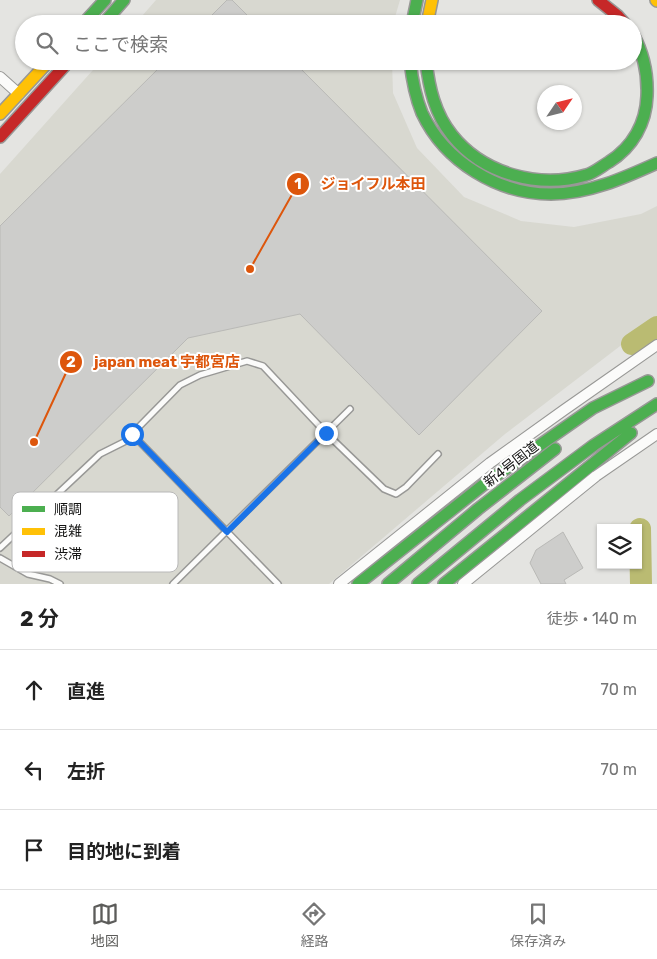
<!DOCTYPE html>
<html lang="ja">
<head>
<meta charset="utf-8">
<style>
  :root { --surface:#fff; --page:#f2f2f2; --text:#222; --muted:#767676; --line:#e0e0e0; --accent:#5c5c5a }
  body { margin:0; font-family:Rubik,"Noto Sans JP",sans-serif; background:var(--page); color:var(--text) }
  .controls { position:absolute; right:15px; bottom:15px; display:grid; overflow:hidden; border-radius:0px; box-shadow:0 1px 4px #0004 }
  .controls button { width:45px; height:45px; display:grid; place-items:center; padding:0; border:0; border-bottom:1px solid var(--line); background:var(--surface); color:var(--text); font:25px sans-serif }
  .compass { position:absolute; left:537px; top:85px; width:45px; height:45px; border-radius:50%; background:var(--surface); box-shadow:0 1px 4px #0004; rotate:55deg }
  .stop { position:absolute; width:15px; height:15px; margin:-11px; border:4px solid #1a73e8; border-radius:50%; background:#fff }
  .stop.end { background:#1a73e8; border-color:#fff; box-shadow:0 1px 5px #0008 }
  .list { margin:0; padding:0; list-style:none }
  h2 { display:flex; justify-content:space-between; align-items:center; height:65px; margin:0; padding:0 20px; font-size:21px }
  h2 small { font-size:16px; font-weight:400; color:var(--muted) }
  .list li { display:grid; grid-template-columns:32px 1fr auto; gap:15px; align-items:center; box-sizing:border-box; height:80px; padding:0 20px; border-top:1px solid var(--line) }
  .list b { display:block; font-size:19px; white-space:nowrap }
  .list em { font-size:16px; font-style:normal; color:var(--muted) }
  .icon { flex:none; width:28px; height:28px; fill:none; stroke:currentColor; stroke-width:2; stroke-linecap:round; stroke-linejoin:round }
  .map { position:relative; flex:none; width:657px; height:584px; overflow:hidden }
  .search { position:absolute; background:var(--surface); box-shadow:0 1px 4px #0004; left:15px; right:15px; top:15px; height:55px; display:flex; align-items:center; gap:12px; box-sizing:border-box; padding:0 18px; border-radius:28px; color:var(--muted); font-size:19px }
  .sheet { height:305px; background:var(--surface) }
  nav { display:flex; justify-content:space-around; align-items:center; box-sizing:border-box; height:70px; border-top:1px solid var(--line); background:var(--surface); font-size:14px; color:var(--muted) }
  nav a { display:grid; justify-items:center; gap:2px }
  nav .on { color:var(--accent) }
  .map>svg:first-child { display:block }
  .built { fill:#d8d8d0 }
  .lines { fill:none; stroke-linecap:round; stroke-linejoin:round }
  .river { stroke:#babb72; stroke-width:22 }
  .building { fill:#cdcdcb; stroke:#b9b9b6 }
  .lane-casing { stroke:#989896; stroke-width:8 }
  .street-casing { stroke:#989896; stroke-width:12 }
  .fast-casing { stroke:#989896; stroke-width:14 }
  .slow-casing { stroke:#989896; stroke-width:14 }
  .jam-casing { stroke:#989896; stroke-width:14 }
  .lane { stroke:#fbfbfa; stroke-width:5 }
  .street { stroke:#fbfbfa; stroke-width:10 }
  .fast { stroke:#4caf50; stroke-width:11 }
  .slow { stroke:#ffc107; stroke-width:11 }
  .jam { stroke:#c62828; stroke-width:11 }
  .route { stroke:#1a73e8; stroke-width:6 }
  .labels { text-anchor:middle; stroke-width:4; stroke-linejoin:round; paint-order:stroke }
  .street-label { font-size:14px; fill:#131312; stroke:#fff }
  .key { fill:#fff; stroke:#b8b8b8; stroke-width:1 }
  .key-label { font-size:14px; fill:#131312 }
  .leader { fill:none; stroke:#dd560c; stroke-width:2 }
  .callout-dot { fill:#dd560c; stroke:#fff; stroke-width:2 }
  .mark-label { font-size:15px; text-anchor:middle; font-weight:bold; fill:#fff }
  .callout-label { font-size:15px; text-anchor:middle; font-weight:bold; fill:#dd560c; stroke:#fff; stroke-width:4; stroke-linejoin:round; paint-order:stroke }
</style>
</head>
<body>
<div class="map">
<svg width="657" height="584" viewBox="0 0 657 584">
  <rect width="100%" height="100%" fill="#e4e4e1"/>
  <path class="built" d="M156,0H400L393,24H135Z
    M101,61H392L393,93L417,148L464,197L521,221L574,227L641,214L657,206V322L628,340L505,434L329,584H0V174Z"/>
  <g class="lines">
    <path class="river" d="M632,344L657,327
      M640,529L641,584"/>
  </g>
  <path class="building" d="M227,0H232L256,24H203Z
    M166,61H293L542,311L419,435L300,314L188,338L9,516L0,507V226Z
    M563,532L583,568L564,580L566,584H541L530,563L536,550Z"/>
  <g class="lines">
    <defs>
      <path id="lane" d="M132,434L278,584
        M0,548L100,454L124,442L180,385L200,375L247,361L263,366L326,433L384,489L396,494L406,487L438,454
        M0,558L28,574L50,579L60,584
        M173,584L350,409"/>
      <path id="street" d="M0,77L19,94
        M339,584L490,463L564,410L657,345
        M463,584L596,476L657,434"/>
      <path id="fast" d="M83,24L105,0
        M103,24L124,0
        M412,24L417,0
        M410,61C412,79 415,96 422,113C445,162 498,194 551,194C588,194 624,178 657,163
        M426,61C429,88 435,114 452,135C483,174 539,189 586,175C594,173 602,166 609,162C633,147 646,123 647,96C648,73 644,54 633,34
        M358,584L487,482L593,408L648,381
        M388,584L478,509L555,449
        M418,584L520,500L594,445L657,404
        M444,584L631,433"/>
      <path id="slow" d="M656,0L657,1
        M427,24L432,0
        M0,114L49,61"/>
      <path id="jam" d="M598,0L618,16L625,24
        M0,137L69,61"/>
    </defs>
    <use href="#lane" class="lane-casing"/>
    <use href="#street" class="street-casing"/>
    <use href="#fast" class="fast-casing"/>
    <use href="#slow" class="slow-casing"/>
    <use href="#jam" class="jam-casing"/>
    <use href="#lane" class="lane"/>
    <use href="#street" class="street"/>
    <use href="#fast" class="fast"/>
    <use href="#slow" class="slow"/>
    <use href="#jam" class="jam"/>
  </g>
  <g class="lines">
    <path class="route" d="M132,434L227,532L326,433"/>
  </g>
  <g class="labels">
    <g class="street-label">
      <text transform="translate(511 464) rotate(-38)" y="5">新4号国道</text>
    </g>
  </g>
  <rect x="12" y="492" width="166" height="80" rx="8" class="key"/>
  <rect x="22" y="506" width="23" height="6" fill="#4caf50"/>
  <rect x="22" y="528" width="23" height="7" fill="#ffc107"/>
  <rect x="22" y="551" width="23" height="6" fill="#c62828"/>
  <g class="key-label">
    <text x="54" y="514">順調</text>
    <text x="54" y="536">混雑</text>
    <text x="54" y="559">渋滞</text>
  </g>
  <path class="leader" d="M250 269L298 184M34 442L71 362"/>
  <g class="callout-dot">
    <circle cx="250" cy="269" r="5"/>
    <circle cx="34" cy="442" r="5"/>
    <circle cx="298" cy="184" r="12"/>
    <circle cx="71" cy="362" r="12"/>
  </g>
  <g class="mark-label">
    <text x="298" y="189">1</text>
    <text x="71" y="367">2</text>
  </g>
  <g class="callout-label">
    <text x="373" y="189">ジョイフル本田</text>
    <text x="167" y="367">japan meat 宇都宮店</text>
  </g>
</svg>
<div class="controls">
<button><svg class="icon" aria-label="layers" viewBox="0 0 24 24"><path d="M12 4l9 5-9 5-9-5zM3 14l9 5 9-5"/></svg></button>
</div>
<svg class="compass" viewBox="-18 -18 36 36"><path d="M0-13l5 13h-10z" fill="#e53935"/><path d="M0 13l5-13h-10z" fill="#767676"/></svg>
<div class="stop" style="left:132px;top:434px"></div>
<div class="stop end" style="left:326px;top:433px"></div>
<div class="search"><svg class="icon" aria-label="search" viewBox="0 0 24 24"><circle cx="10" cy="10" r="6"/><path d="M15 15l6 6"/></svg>ここで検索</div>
</div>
<section class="sheet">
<h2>2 分<small>徒歩 · 140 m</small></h2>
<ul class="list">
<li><svg class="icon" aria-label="ahead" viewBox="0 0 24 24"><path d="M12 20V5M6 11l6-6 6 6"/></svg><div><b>直進</b></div><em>70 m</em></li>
<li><svg class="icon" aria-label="left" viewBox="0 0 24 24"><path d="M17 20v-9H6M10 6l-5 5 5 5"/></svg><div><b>左折</b></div><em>70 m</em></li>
<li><svg class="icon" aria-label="arrive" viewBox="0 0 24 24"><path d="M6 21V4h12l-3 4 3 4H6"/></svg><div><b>目的地に到着</b></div></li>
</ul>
</section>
<nav>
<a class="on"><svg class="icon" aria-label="map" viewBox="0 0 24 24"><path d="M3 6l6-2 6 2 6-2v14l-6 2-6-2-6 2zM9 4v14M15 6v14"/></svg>地図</a>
<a><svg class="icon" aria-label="directions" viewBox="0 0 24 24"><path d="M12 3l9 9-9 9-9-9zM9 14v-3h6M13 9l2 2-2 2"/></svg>経路</a>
<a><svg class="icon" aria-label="saved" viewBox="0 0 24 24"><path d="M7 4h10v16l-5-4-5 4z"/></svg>保存済み</a>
</nav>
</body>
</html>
